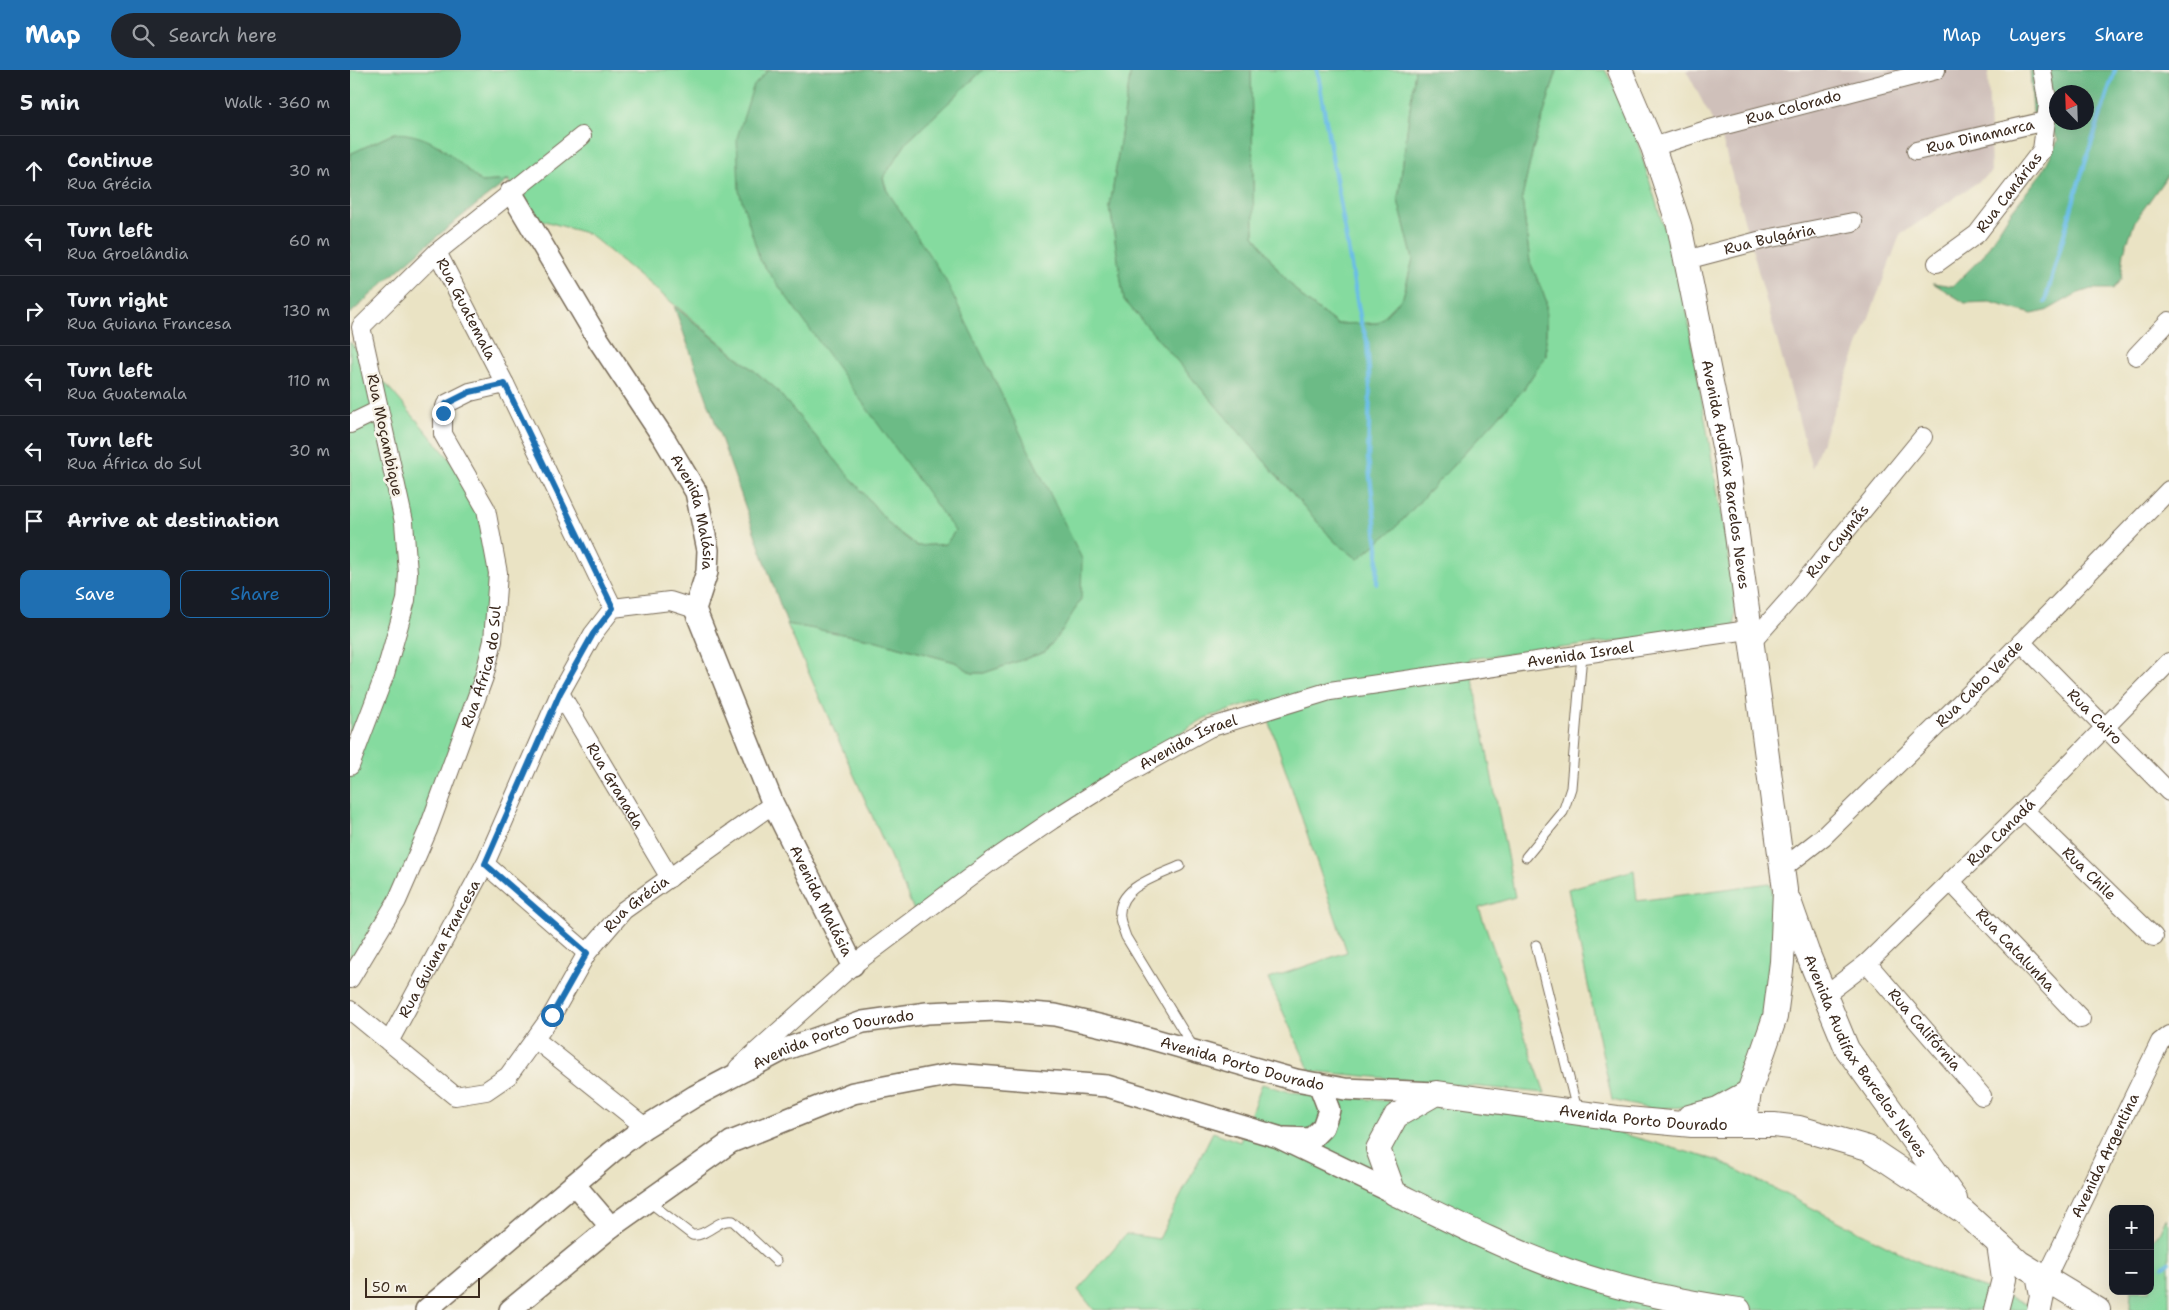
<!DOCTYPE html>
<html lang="en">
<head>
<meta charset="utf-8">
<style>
  :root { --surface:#171b24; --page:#20242c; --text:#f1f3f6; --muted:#9ea1a6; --line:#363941; --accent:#1f6fb2 }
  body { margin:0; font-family:"Shantell Sans",sans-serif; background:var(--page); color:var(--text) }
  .controls { position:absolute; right:15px; bottom:15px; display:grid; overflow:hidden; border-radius:10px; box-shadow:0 5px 20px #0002 }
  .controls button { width:45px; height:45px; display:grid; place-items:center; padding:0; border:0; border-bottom:1px solid var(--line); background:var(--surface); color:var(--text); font:25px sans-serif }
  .compass { position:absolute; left:1699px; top:15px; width:45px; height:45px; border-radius:50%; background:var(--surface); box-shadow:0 5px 20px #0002; rotate:337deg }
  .scale { position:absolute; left:15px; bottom:12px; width:115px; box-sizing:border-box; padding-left:5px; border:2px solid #3b2a1e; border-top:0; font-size:14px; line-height:18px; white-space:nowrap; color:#3b2a1e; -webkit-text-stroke:4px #f7f3e8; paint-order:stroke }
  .stop { position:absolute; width:15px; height:15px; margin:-11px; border:4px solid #1f6fb2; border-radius:50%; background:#fff }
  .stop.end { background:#1f6fb2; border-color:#fff; box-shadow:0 1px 5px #0008 }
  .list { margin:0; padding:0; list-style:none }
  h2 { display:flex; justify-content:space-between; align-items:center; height:65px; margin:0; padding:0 20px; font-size:21px }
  h2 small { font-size:16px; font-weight:400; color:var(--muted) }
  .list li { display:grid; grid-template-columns:32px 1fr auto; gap:15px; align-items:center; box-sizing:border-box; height:70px; padding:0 20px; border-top:1px solid var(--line) }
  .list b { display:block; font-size:19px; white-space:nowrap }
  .list p { margin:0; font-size:16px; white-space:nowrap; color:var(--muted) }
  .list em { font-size:16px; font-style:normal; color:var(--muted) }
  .actions { display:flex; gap:10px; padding:15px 20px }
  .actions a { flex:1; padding:11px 0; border:1px solid var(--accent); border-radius:10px; text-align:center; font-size:18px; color:var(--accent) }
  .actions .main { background:var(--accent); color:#fff }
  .icon { flex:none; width:28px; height:28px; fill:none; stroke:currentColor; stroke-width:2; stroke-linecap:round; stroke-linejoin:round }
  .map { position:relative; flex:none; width:1819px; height:1240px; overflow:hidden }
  header { display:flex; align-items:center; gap:30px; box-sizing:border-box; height:70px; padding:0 25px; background:var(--accent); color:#fff }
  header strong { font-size:24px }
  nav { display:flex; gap:28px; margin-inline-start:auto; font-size:18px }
  .search { width:350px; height:45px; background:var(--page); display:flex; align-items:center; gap:12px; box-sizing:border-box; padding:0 18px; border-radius:28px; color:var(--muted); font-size:19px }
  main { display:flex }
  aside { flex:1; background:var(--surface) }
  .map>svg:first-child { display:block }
  .industrial { fill:#cfc0ba }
  .green { fill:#85db9f; stroke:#60825e }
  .forest { fill:#6cbb86; stroke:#547252; fill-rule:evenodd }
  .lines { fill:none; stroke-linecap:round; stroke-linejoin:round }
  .stream { stroke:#6abde6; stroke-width:4.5 }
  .service-casing { stroke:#786b58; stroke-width:11 }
  .minor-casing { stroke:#786b58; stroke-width:20 }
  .tertiary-casing { stroke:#786b58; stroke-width:24 }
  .secondary-casing { stroke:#786b58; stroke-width:26 }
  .service { stroke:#fff; stroke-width:9 }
  .minor { stroke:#fff; stroke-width:18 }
  .tertiary { stroke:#fff; stroke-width:21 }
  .secondary { stroke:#fff; stroke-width:24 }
  .route { stroke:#1f6fb2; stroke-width:6 }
  .labels { text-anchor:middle; stroke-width:5; stroke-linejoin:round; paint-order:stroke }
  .street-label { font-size:15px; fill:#3b2a1e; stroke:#f7f3e8 }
</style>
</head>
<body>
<header>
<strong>Map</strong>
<div class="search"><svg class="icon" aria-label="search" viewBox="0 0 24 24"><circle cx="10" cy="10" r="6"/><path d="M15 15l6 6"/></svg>Search here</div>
<nav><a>Map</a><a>Layers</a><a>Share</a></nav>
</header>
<main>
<aside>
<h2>5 min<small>Walk · 360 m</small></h2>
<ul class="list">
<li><svg class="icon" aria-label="ahead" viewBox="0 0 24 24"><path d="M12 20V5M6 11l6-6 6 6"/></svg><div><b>Continue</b><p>Rua Grécia</p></div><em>30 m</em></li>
<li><svg class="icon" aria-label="left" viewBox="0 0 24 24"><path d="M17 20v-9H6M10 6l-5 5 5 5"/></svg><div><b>Turn left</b><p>Rua Groelândia</p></div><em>60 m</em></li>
<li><svg class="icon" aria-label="right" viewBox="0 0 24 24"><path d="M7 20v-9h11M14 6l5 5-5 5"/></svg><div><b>Turn right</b><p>Rua Guiana Francesa</p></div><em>130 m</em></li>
<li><svg class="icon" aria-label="left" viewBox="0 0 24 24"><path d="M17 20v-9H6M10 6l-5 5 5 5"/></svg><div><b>Turn left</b><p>Rua Guatemala</p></div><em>110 m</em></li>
<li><svg class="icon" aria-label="left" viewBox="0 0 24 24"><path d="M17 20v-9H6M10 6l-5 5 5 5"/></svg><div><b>Turn left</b><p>Rua África do Sul</p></div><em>30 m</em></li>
<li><svg class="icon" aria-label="arrive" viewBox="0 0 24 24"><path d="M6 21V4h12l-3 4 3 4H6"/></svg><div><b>Arrive at destination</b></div></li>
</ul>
<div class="actions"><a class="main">Save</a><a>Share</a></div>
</aside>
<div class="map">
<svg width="1819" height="1240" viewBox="0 0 1819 1240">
  <rect width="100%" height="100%" fill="#f7f3e8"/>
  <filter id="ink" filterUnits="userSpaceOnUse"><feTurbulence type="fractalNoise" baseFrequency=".02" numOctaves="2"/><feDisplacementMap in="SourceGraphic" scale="10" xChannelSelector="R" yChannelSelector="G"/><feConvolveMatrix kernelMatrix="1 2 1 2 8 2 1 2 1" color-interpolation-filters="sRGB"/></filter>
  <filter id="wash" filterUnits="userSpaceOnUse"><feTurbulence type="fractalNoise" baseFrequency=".0096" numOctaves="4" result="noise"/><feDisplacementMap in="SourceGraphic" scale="20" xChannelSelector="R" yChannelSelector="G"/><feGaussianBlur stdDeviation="1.12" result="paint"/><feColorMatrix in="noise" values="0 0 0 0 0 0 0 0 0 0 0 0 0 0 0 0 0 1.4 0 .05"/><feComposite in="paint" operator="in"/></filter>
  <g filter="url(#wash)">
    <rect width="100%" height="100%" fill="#eae3c4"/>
    <path class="industrial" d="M1336,0H1638L1641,103L1550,165L1462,398L1372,69Z"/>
    <path class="green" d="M0,0H418L403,17L605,461L596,474L567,476L542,457L424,317L239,164L188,149L161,122L159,110L131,112L90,76L45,63L0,84Z
      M633,0H781L760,137L774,230L984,471L1008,489L1046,457L1173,320L1196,285V230L1180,192L1172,128L1183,79L1207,0H1255L1278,41L1333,220L1384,518L1385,557L1119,589L1165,827L1129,838L1195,1023L960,1001L918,909L997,882L912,630L855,648L792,686L567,847L437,554L520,569L605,592L622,603H634L695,582L533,108L557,72Z
      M901,0H1065L1048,130L1063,189L1053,227L1028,253L987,254L954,229L929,201L904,165Z
      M0,272L99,388L128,437L138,495L140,550L134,597L72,774L0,906Z
      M1284,800L1287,831L1420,813L1427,836L1420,902L1411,964L1390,1016L1351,1036L1300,1039L1262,1030L1218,819Z
      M912,1014L940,1022L1213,1047L1369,1091L1593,1204L1696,1240H744L728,1220L776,1164L809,1169L863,1062L890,1072Z
      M1816,1148L1819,1154V1240H1780L1781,1221H1800V1173L1809,1163Z"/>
    <path class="forest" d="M418,0H633L557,72L533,108L536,119L595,209L732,489L731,529L714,558L695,582L634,603H622L605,592L520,569L437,554L324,236L424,317L542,457L567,476L596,474L605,461L410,190L389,121L387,68L403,17Z
      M781,0H901L904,165L929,201L954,229L987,254L1028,253L1053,227L1063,189L1048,130L1065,0H1207L1183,79L1172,128L1180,192L1196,230V285L1173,320L1046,457L1008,489L984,471L774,230L760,137Z
      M1680,0H1819V103L1785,151L1774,182L1771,209L1763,219H1741L1726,224L1696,241L1682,244L1640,232L1615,233L1583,213L1603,216L1633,186L1658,146L1693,101L1708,70L1696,51L1683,43ZM1706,22H1736V52H1706Z
      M45,63C85,64 103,88 131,112L159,110C103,151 50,197 0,244V84Z"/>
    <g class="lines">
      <path class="stream" d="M967,0L1011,253L1017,270L1020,319L1018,388L1028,479L1027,514
        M1695,232L1728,115L1765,0
        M1814,1196L1819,1193"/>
    </g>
  </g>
  <g filter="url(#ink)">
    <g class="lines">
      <defs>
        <path id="service" d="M1176,787L1213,742L1221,718L1232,584
          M830,796C808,806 766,817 770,848C771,854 774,861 776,867L843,977
          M1186,875L1227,1040
          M298,1131L342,1165C357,1167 368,1148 383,1151L426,1191"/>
        <g id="minor">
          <path id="s1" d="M1303,77L1356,60L1586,0"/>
          <path id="s2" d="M1566,81L1696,51"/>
          <path id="s3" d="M87,182L155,314L263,538"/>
          <path id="s4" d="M1336,190L1416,169L1503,152"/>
          <path id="s5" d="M1587,193L1627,164L1692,80L1698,35L1692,0"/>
          <path d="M1786,286L1819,251"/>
          <path d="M0,354L29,340"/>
          <path id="s6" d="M1671,572L1819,722"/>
          <path id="s7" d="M1400,574L1445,523L1573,367"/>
          <path id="s8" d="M210,623L320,808"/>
          <path d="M0,696L35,604L56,530L58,503L54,452L11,257L87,182L232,66"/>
          <path id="s9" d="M1674,740L1804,867"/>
          <path d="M135,794L237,883"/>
          <path id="s10" d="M1432,799L1473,767L1646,598L1819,420"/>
          <path id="s11" d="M1600,811L1731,949"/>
          <path id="s12" d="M1517,893L1632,1026"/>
          <path id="s13" d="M0,909L47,831L78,760L134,607L143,571L148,503L136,439L93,364V343L96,334L120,322L155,314"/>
          <path id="s14" d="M1475,925L1517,893L1674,740L1819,592"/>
          <path id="s15" d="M0,940L105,1026L136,1021L158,1006L202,945L237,883L274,840L423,734"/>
          <path d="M186,970L295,1057"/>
          <path id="s16" d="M39,972L135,794L210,623L243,564L263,538L320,531L345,539"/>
          <path id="s17" d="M388,998L503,895L639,793L702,750L772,706L859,658L980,621L1398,560"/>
          <path id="s18" d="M1696,1208L1810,972L1819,965"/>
        </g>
        <g id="tertiary">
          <path id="s19" d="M161,122L248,269L315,370L346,422L358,480L357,502L345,539L423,734L503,895"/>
          <path d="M935,1068L961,1069L973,1057L979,1040L969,1014"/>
          <path d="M224,1114L261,1157"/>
          <path id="s20" d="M76,1240L262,1082L295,1057L345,1026L433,980L513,952L577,943L646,940L705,945L774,961L946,1010L995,1019L1086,1023"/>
          <path d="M160,1240L261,1157L381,1072L503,1023L603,1004L757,1016L928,1067L1044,1123"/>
        </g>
        <g id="secondary">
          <path id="s21" d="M1270,0L1303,77L1329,155L1377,391L1435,820L1432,892L1425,947L1399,1022L1394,1055"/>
          <path id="s22" d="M1439,831L1457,882L1497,979L1605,1129"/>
          <path d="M1339,1047L1368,1039L1399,1022"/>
          <path d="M1688,1204L1692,1225L1689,1240"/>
          <path id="s23" d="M1389,1240C1332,1232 1272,1220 1218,1201C1158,1180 1101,1151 1044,1123L1028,1079L1046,1046L1086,1023L1267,1048L1342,1055H1424L1449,1058L1518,1078L1614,1142L1670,1193L1748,1240"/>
          <path d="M1646,1240L1654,1209L1649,1174"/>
        </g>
      </defs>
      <use href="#service" class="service-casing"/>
      <use href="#minor" class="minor-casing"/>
      <use href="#tertiary" class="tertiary-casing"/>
      <use href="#secondary" class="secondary-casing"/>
      <use href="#service" class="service"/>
      <use href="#minor" class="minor"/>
      <use href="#tertiary" class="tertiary"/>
      <use href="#secondary" class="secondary"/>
    </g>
  </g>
  <g class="lines" filter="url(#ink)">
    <path class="route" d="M93,343L96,334L120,322L155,314L263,538L243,564L210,623L135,794L237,883L202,945"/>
  </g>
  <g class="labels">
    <g class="street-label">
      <text dy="5" stroke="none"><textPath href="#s1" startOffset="146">Rua Colorado</textPath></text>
      <text dy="5" stroke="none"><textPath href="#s2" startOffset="66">Rua Dinamarca</textPath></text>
      <text dy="5" stroke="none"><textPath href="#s5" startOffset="102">Rua Canárias</textPath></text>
      <text dy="5" stroke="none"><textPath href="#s4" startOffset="86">Rua Bulgária</textPath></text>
      <text dy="5" stroke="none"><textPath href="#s3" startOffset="64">Rua Guatemala</textPath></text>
      <text transform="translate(35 365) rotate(78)" y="5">Rua Moçambique</text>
      <text dy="5" stroke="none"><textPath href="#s21" startOffset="420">Avenida Audifax Barcelos Neves</textPath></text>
      <text dy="5" stroke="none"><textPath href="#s19" startOffset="371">Avenida Malásia</textPath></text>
      <text dy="5" stroke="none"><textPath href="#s7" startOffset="135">Rua Caymãs</textPath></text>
      <text dy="5" stroke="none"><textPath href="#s17" startOffset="962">Avenida Israel</textPath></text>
      <text dy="5" stroke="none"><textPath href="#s13" startOffset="341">Rua África do Sul</textPath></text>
      <text dy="5" stroke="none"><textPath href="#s10" startOffset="271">Rua Cabo Verde</textPath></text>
      <text dy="5" stroke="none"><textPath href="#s6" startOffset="105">Rua Cairo</textPath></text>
      <text dy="5" stroke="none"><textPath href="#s17" startOffset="558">Avenida Israel</textPath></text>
      <text dy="5" stroke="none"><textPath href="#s8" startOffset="108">Rua Granada</textPath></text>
      <text dy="5" stroke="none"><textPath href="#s14" startOffset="240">Rua Canadá</textPath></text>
      <text dy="5" stroke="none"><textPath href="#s9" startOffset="91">Rua Chile</textPath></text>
      <text dy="5" stroke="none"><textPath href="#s19" startOffset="791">Avenida Malásia</textPath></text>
      <text dy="5" stroke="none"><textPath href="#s15" startOffset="410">Rua Grécia</textPath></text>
      <text dy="5" stroke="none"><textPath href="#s16" startOffset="106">Rua Guiana Francesa</textPath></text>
      <text dy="5" stroke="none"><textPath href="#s11" startOffset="95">Rua Catalunha</textPath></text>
      <text dy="5" stroke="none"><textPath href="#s12" startOffset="88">Rua Califórnia</textPath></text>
      <text dy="5" stroke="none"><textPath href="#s20" startOffset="495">Avenida Porto Dourado</textPath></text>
      <text dy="5" stroke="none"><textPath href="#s22" startOffset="174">Avenida Audifax Barcelos Neves</textPath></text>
      <text dy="5" stroke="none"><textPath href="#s20" startOffset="915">Avenida Porto Dourado</textPath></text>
      <text dy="5" stroke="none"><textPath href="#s23" startOffset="706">Avenida Porto Dourado</textPath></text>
      <text dy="5" stroke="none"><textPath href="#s18" startOffset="136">Avenida Argentina</textPath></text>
    </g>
  </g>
</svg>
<div class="controls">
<button>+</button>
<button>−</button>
</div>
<svg class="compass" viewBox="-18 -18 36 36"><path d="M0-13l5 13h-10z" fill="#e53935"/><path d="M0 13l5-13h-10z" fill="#9ea1a6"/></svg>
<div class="scale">50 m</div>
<div class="stop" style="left:202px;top:945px"></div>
<div class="stop end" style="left:93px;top:343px"></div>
</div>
</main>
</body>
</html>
